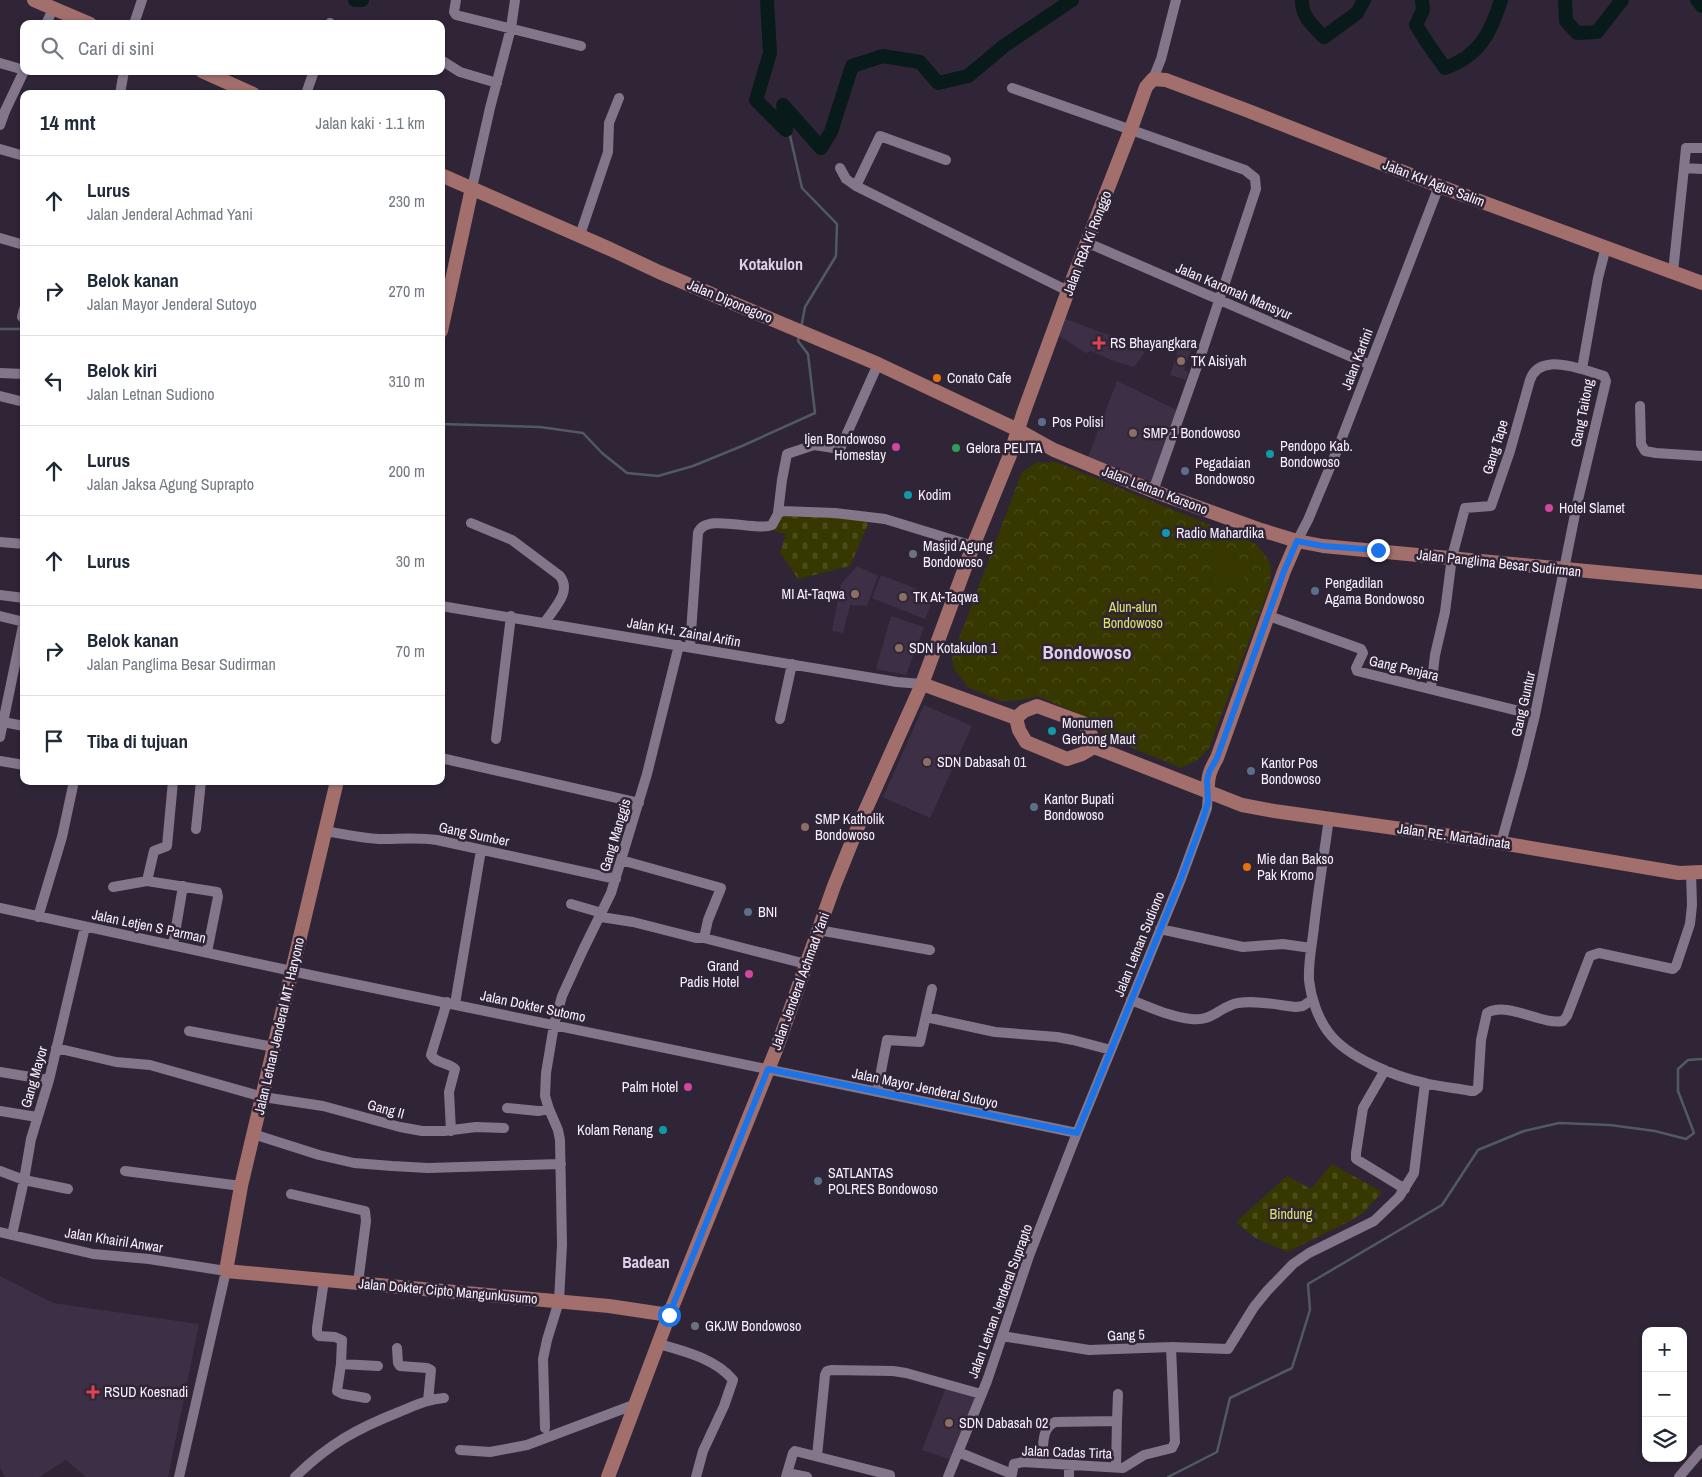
<!DOCTYPE html>
<html lang="id">
<head>
<meta charset="utf-8">
<style>
  :root { --surface:#fff; --page:#f2f2f3; --text:#1f2937; --muted:#747a83; --line:#e0e1e3 }
  body { margin:0; font-family:"Archivo Narrow",sans-serif; background:var(--page); color:var(--text) }
  .controls { position:absolute; right:15px; bottom:15px; display:grid; overflow:hidden; border-radius:10px; box-shadow:0 1px 4px #0004 }
  .controls button { width:45px; height:45px; display:grid; place-items:center; padding:0; border:0; border-bottom:1px solid var(--line); background:var(--surface); color:var(--text); font:25px sans-serif }
  .stop { position:absolute; width:15px; height:15px; margin:-11px; border:4px solid #1a73e8; border-radius:50%; background:#fff }
  .stop.end { background:#1a73e8; border-color:#fff; box-shadow:0 1px 5px #0008 }
  .list { margin:0; padding:0; list-style:none }
  h2 { display:flex; justify-content:space-between; align-items:center; height:65px; margin:0; padding:0 20px; font-size:21px }
  h2 small { font-size:16px; font-weight:400; color:var(--muted) }
  .list li { display:grid; grid-template-columns:32px 1fr auto; gap:15px; align-items:center; box-sizing:border-box; height:90px; padding:0 20px; border-top:1px solid var(--line) }
  .list b { display:block; font-size:19px; white-space:nowrap }
  .list p { margin:0; font-size:16px; white-space:nowrap; color:var(--muted) }
  .list em { font-size:16px; font-style:normal; color:var(--muted) }
  .icon { flex:none; width:28px; height:28px; fill:none; stroke:currentColor; stroke-width:2; stroke-linecap:round; stroke-linejoin:round }
  .map { position:relative; flex:none; width:1702px; height:1477px; overflow:hidden }
  .search { position:absolute; background:var(--surface); box-shadow:0 1px 4px #0004; left:20px; top:20px; width:425px; height:55px; display:flex; align-items:center; gap:12px; box-sizing:border-box; padding:0 18px; border-radius:10px; color:var(--muted); font-size:19px }
  .panel { position:absolute; background:var(--surface); box-shadow:0 1px 4px #0004; left:20px; top:90px; width:425px; height:695px; border-radius:10px }
  .map>svg:first-child { display:block }
  .built { fill:#3d2f46 }
  .cemetery { fill:url(#cemetery-stones) }
  .park { fill:url(#park-crowns) }
  .pitch { fill:#363800 }
  .lines { fill:none; stroke-linecap:round; stroke-linejoin:round }
  .stream { stroke:#515a5f; stroke-width:2.5 }
  .river { stroke:#091a1b; stroke-width:14 }
  .minor { stroke:#83768b; stroke-width:10 }
  .major { stroke:#a26f6d; stroke-width:14 }
  .route { stroke:#1a73e8; stroke-width:6 }
  .health-dot { fill:#e0444e; stroke:#302537; stroke-width:2 }
  .education-dot { fill:#8d6e63; stroke:#302537; stroke-width:2 }
  .food-dot { fill:#e8710a; stroke:#302537; stroke-width:2 }
  .service-dot { fill:#5c6f8a; stroke:#302537; stroke-width:2 }
  .hotel-dot { fill:#d1479c; stroke:#302537; stroke-width:2 }
  .leisure-dot { fill:#2e9e5b; stroke:#302537; stroke-width:2 }
  .culture-dot { fill:#0f9aa8; stroke:#302537; stroke-width:2 }
  .worship-dot { fill:#6b7280; stroke:#302537; stroke-width:2 }
  .labels { text-anchor:middle; stroke-width:5; stroke-linejoin:round; paint-order:stroke }
  .street-label { font-size:14px; fill:#f8f1fd; stroke:#302537 }
  .poi-label { font-size:14px; fill:#f8f1fd; stroke:#302537; text-anchor:start }
  .park-label { font-size:14px; fill:#dde36c; stroke:#302537 }
  .quarter-label { font-size:16px; font-weight:bold; fill:#ded0e8; stroke:#302537 }
  .district-label { font-size:19px; font-weight:bold; fill:#ded0e8; stroke:#302537 }
</style>
</head>
<body>
<div class="map">
<svg width="1702" height="1477" viewBox="0 0 1702 1477">
  <defs>
    <pattern id="cemetery-stones" width="16" height="16" patternUnits="userSpaceOnUse" patternTransform="scale(1.25)"><rect width="16" height="16" fill="#363800"/><path d="M2 7V4a2 2 0 0 1 4 0v3zM10 15v-3a2 2 0 0 1 4 0v3z" fill="#4a4c19"/></pattern>
    <pattern id="park-crowns" width="20" height="18" patternUnits="userSpaceOnUse" patternTransform="scale(1.25)"><rect width="20" height="18" fill="#363800"/><path d="M2 6a3 3 0 1 1 6 0M12 15a3 3 0 1 1 6 0" fill="none" stroke="#4a4c19"/></pattern>
  </defs>
  <rect width="100%" height="100%" fill="#302537"/>
  <path class="built" d="M1063,318L1111,336L1145,352L1134,367L1111,360L1091,351L1086,353L1056,334Z
    M1169,336L1193,344L1184,370L1188,372L1186,380L1170,375L1178,351L1166,347Z
    M1117,381L1177,410L1151,482L1088,457Z
    M857,566L878,576L867,606L850,605L843,633L832,631L841,584Z
    M881,575L935,596L925,619L872,598Z
    M891,616L924,627L906,675L876,669Z
    M924,705L972,726L930,818L883,797Z
    M0,1276L53,1303L199,1324L168,1477H86L66,1460L39,1477H5L0,1468Z
    M946,1387L977,1395L952,1460L922,1450Z"/>
  <path class="cemetery" d="M824,513L869,522L850,566L798,579L780,552L786,534L774,531L779,517Z
    M1332,1164L1382,1192L1364,1212L1350,1221L1287,1252L1254,1237L1236,1222L1287,1176L1311,1189Z"/>
  <path class="park" d="M1056,462L1254,543C1272,561 1273,564 1269,588L1209,748L1196,761L1181,768L1106,737L1095,722L1038,696L1021,700L1000,701L968,687L954,669L952,657L1022,472L1036,463Z"/>
  <path class="pitch" d="M1217,551L1249,564L1239,591L1207,577Z"/>
  <g class="lines">
    <path class="stream" d="M783,105L802,188L837,224L836,256L805,307L801,328
      M0,329H24
      M441,424L540,427L583,433L602,453L627,473L658,476L693,466L742,446L815,413L808,354L798,341L799,336
      M1168,1477L1217,1452L1230,1398L1292,1368L1310,1310L1308,1284L1442,1205L1478,1150L1524,1131L1559,1123L1610,1125L1655,1131L1686,1139L1694,1133L1678,1091V1069L1688,1060L1702,1059"/>
    <path class="river" d="M355,0H362
      M767,0L770,53L756,100L786,130L783,105L821,148L831,132L852,66L883,56L920,62L938,83L968,76L1004,46L1072,0
      M1302,0C1301,16 1314,27 1324,37L1357,13L1364,0
      M1422,0L1423,10L1416,25L1428,44L1445,68C1479,56 1491,33 1501,0
      M1565,0L1566,21L1577,33L1597,32L1622,0
      M1697,0L1702,6"/>
    <path class="minor" d="M456,0L454,12L456,15L581,46
      M46,24L53,9
      M134,24L142,0
      M330,24V23
      M441,60L460,72L497,83
      M0,63L24,70
      M1153,79L1161,59L1176,0
      M1012,88L1245,170L1255,178L1256,189L1201,355L1153,491
      M120,94L124,71
      M306,94L314,71
      M0,125L5,111L24,71
      M1702,148H1686L1684,168L1702,169
      M0,149L24,156
      M840,168L846,179L856,186L1068,291
      M856,186L880,136L946,160
      M472,188L490,108L511,28L515,0
      M580,235L608,152L609,123L619,98
      M0,238L24,245
      M1088,243L1370,365
      M1673,272L1684,168
      M22,317L24,309
      M0,373L24,374
      M0,396L24,402
      M1640,406L1641,444L1645,451L1656,453L1702,456
      M778,513L782,480L787,454L814,445L840,449L878,364
      M471,523L512,540L560,576C572,592 554,608 545,622
      M1297,541L1308,520L1338,448L1439,186
      M0,542L24,544
      M0,595L24,598
      M441,606L897,682L922,684
      M0,616L24,622
      M1269,616L1361,649L1363,653L1356,668L1357,671L1535,715
      M690,647L698,533C705,512 755,532 772,525L778,514L782,511L835,513L885,519L973,546
      M1431,689L1435,655L1445,612L1452,557L1465,508L1491,506L1510,451L1530,380C1538,357 1565,365 1582,369
      M780,719L792,664
      M3,722L24,726
      M0,737L24,621
      M496,739L511,616
      M441,758L639,803
      M0,761L24,765
      M1329,818C1324,855 1318,891 1314,927C1312,945 1308,963 1309,980C1311,998 1318,1019 1329,1033C1348,1058 1396,1077 1425,1083C1440,1087 1456,1088 1471,1091H1474L1478,1088L1481,1040L1487,1013C1508,1001 1540,1025 1563,1021L1567,1016L1590,956L1599,953L1673,969L1676,966L1690,924L1692,905L1691,872
      M196,829L201,781
      M325,831C343,834 361,838 379,839C399,839 418,837 437,840L616,879
      M1501,843L1522,768L1535,715L1577,504L1606,381L1604,376L1582,369L1598,278L1606,247
      M621,860L721,888L708,920L704,938
      M147,881L154,851L167,846L173,781
      M113,887L147,881L217,892L218,897L207,952
      M571,904L602,913
      M0,908L315,976L1077,1133
      M38,917L62,837L74,781
      M601,917L633,922L696,938H704L806,964
      M1160,929L1243,947L1283,944L1311,948
      M818,930L930,950
      M173,945L183,886
      M1131,1000C1150,1007 1170,1017 1191,1019C1213,1022 1220,1006 1238,1003C1257,1000 1277,1005 1296,1007L1303,1006L1313,999
      M447,1002L431,1055C436,1064 448,1062 455,1069L449,1092L451,1131
      M455,1004L481,850
      M926,1017L995,1032L1057,1037L1073,1040L1111,1050
      M189,1031L274,1047
      M56,1048L116,1062L150,1065L263,1097L323,1106L400,1127L422,1131H444L476,1127L504,1128
      M1385,1070L1363,1108L1356,1153V1159L1405,1189
      M0,1072L49,1080
      M877,1092L887,1040L920,1042L932,989
      M507,1108L538,1111L549,1109
      M0,1111L37,1117
      M253,1134L319,1155L354,1163L392,1166L428,1168L561,1164
      M0,1171L24,1180L68,1189
      M125,1171L241,1186
      M291,1194L365,1211L366,1221L358,1283
      M0,1232L93,1254L149,1259L226,1271L179,1477
      M12,1235L24,1180L31,1139L49,1080L85,927
      M324,1280L317,1328V1334L319,1336L335,1337L342,1340L341,1364L378,1366
      M1002,1336L1089,1350L1171,1347L1228,1349L1254,1307L1267,1291L1293,1264L1309,1253L1374,1221L1399,1197L1414,1173L1425,1083
      M659,1344C684,1351 716,1359 733,1380L724,1406L703,1451L696,1477
      M397,1348L398,1363L400,1366L427,1368L431,1370L428,1401
      M341,1364L337,1391L343,1394L366,1398
      M1117,1421L1118,1394
      M545,1428L543,1359L547,1340L559,1301L562,1245L560,1140L558,1130L549,1109L545,1096L546,1073L554,1025L562,996L583,950L611,893L647,774L679,645
      M460,1450L490,1452L527,1445L636,1404
      M958,1452L1012,1474L1014,1464L1023,1462L1123,1468L1144,1455L1172,1448L1175,1442L1171,1347
      M817,1456L825,1375L827,1371L831,1370L893,1371L906,1373L981,1394
      M1042,1463C1044,1448 1040,1429 1055,1422L1117,1421L1116,1467
      M787,1473L807,1477
      M295,1477C329,1444 356,1429 399,1412C414,1406 428,1399 444,1398
      M786,1477L793,1453L795,1451L890,1475V1477
      M948,1477L987,1381L1029,1256L1077,1133L1181,879L1207,808L1208,792
      M1069,1477V1465
      M1679,1477L1702,1450"/>
    <path class="major" d="M34,0L90,24
      M202,71L253,94
      M441,175L610,249L659,272L878,364L1018,430L1054,450L1153,491L1261,530L1297,541L1323,546L1702,582
      M441,331L472,188
      M922,684L1016,718
      M1016,718L1019,730L1026,742L1067,759L1082,754L1094,747
      M1016,718L1024,711L1037,706L1083,723L1091,735L1094,747
      M1094,747L1242,805L1274,811L1501,843L1679,873L1702,872
      M337,781L241,1186L226,1271L609,1306L669,1315
      M1208,792C1207,778 1210,770 1217,758L1284,571L1297,541
      M608,1477L669,1315L776,1050L834,886L857,829L922,684L973,546L1010,455L1023,414L1068,291L1131,129L1146,87L1153,79L1166,80L1246,110L1439,186L1702,283"/>
  </g>
  <g class="lines">
    <path class="route" d="M669,1315L768,1069L1077,1133L1181,879L1202,822L1208,802L1207,780L1209,772L1217,758L1284,571L1297,541L1323,546L1378,550"/>
  </g>
  <g class="health-dot">
    <path d="M1096.5 335.5h5v5h5v5h-5v5h-5v-5h-5v-5h5z"/>
    <path d="M90.5 1384.5h5v5h5v5h-5v5h-5v-5h-5v-5h5z"/>
  </g>
  <g class="education-dot">
    <circle cx="1181" cy="361" r="5"/>
    <circle cx="1133" cy="433" r="5"/>
    <circle cx="855" cy="594" r="5"/>
    <circle cx="903" cy="597" r="5"/>
    <circle cx="899" cy="648" r="5"/>
    <circle cx="927" cy="762" r="5"/>
    <circle cx="805" cy="827" r="5"/>
    <circle cx="949" cy="1423" r="5"/>
  </g>
  <g class="food-dot">
    <circle cx="937" cy="378" r="5"/>
    <circle cx="1247" cy="867" r="5"/>
  </g>
  <g class="service-dot">
    <circle cx="1042" cy="422" r="5"/>
    <circle cx="1185" cy="471" r="5"/>
    <circle cx="1315" cy="591" r="5"/>
    <circle cx="1251" cy="771" r="5"/>
    <circle cx="1034" cy="807" r="5"/>
    <circle cx="748" cy="912" r="5"/>
    <circle cx="818" cy="1181" r="5"/>
  </g>
  <g class="hotel-dot">
    <circle cx="896" cy="447" r="5"/>
    <circle cx="1549" cy="508" r="5"/>
    <circle cx="749" cy="974" r="5"/>
    <circle cx="688" cy="1087" r="5"/>
  </g>
  <circle class="leisure-dot" cx="956" cy="448" r="5"/>
  <g class="culture-dot">
    <circle cx="1270" cy="454" r="5"/>
    <circle cx="908" cy="495" r="5"/>
    <circle cx="1166" cy="533" r="5"/>
    <circle cx="1052" cy="731" r="5"/>
    <circle cx="663" cy="1130" r="5"/>
  </g>
  <g class="worship-dot">
    <circle cx="913" cy="554" r="5"/>
    <circle cx="695" cy="1326" r="5"/>
  </g>
  <g class="labels">
    <g class="street-label">
      <text transform="translate(1434 183) rotate(21)" y="5">Jalan KH Agus Salim</text>
      <text transform="translate(1087 243) rotate(-69)" y="5">Jalan RBA Ki Ronggo</text>
      <text transform="translate(1234 291) rotate(23)" y="5">Jalan Karomah Mansyur</text>
      <text transform="translate(730 301) rotate(23)" y="5">Jalan Diponegoro</text>
      <text transform="translate(1357 359) rotate(-69)" y="5">Jalan Kartini</text>
      <text transform="translate(1582 413) rotate(-79)" y="5">Gang Taitong</text>
      <text transform="translate(1495 447) rotate(-73)" y="5">Gang Tape</text>
      <text transform="translate(1155 490) rotate(21)" y="5">Jalan Letnan Karsono</text>
      <text transform="translate(1499 563) rotate(6)" y="5">Jalan Panglima Besar Sudirman</text>
      <text transform="translate(684 632) rotate(10)" y="5">Jalan KH. Zainal Arifin</text>
      <text transform="translate(1404 668) rotate(13)" y="5">Gang Penjara</text>
      <text transform="translate(1523 704) rotate(-77)" y="5">Gang Guntur</text>
      <text transform="translate(474 834) rotate(12)" y="5">Gang Sumber</text>
      <text transform="translate(615 835) rotate(-73)" y="5">Gang Manggis</text>
      <text transform="translate(1454 836) rotate(8)" y="5">Jalan RE. Martadinata</text>
      <text transform="translate(149 926) rotate(12)" y="5">Jalan Letjen S Parman</text>
      <text transform="translate(1139 944) rotate(-68)" y="5">Jalan Letnan Sudiono</text>
      <text transform="translate(800 981) rotate(-70)" y="5">Jalan Jenderal Achmad Yani</text>
      <text transform="translate(533 1006) rotate(12)" y="5">Jalan Dokter Sutomo</text>
      <text transform="translate(279 1026) rotate(-77)" y="5">Jalan Letnan Jenderal MT. Haryono</text>
      <text transform="translate(34 1077) rotate(-74)" y="5">Gang Mayor</text>
      <text transform="translate(925 1088) rotate(12)" y="5">Jalan Mayor Jenderal Sutoyo</text>
      <text transform="translate(386 1109) rotate(15)" y="5">Gang II</text>
      <text transform="translate(114 1240) rotate(9)" y="5">Jalan Khairil Anwar</text>
      <text transform="translate(448 1291) rotate(5)" y="5">Jalan Dokter Cipto Mangunkusumo</text>
      <text transform="translate(1000 1301) rotate(-70)" y="5">Jalan Letnan Jenderal Suprapto</text>
      <text transform="translate(1126 1335) rotate(-2)" y="5">Gang 5</text>
      <text transform="translate(1067 1452) rotate(2)" y="5">Jalan Cadas Tirta</text>
    </g>
    <g class="poi-label">
      <text x="1110" y="348">RS Bhayangkara</text>
      <text x="1191" y="366">TK Aisiyah</text>
      <text x="947" y="383">Conato Cafe</text>
      <text x="1052" y="427">Pos Polisi</text>
      <text x="1143" y="438">SMP 1 Bondowoso</text>
      <text x="886" y="444" text-anchor="end">Ijen Bondowoso<tspan x="886" dy="16">Homestay</tspan></text>
      <text x="1280" y="451">Pendopo Kab.<tspan x="1280" dy="16">Bondowoso</tspan></text>
      <text x="966" y="453">Gelora PELITA</text>
      <text x="1195" y="468">Pegadaian<tspan x="1195" dy="16">Bondowoso</tspan></text>
      <text x="918" y="500">Kodim</text>
      <text x="1559" y="513">Hotel Slamet</text>
      <text x="1176" y="538">Radio Mahardika</text>
      <text x="923" y="551">Masjid Agung<tspan x="923" dy="16">Bondowoso</tspan></text>
      <text x="1325" y="588">Pengadilan<tspan x="1325" dy="16">Agama Bondowoso</tspan></text>
      <text x="845" y="599" text-anchor="end">MI At-Taqwa</text>
      <text x="913" y="602">TK At-Taqwa</text>
      <text x="909" y="653">SDN Kotakulon 1</text>
      <text x="1062" y="728">Monumen<tspan x="1062" dy="16">Gerbong Maut</tspan></text>
      <text x="937" y="767">SDN Dabasah 01</text>
      <text x="1261" y="768">Kantor Pos<tspan x="1261" dy="16">Bondowoso</tspan></text>
      <text x="1044" y="804">Kantor Bupati<tspan x="1044" dy="16">Bondowoso</tspan></text>
      <text x="815" y="824">SMP Katholik<tspan x="815" dy="16">Bondowoso</tspan></text>
      <text x="1257" y="864">Mie dan Bakso<tspan x="1257" dy="16">Pak Kromo</tspan></text>
      <text x="758" y="917">BNI</text>
      <text x="739" y="971" text-anchor="end">Grand<tspan x="739" dy="16">Padis Hotel</tspan></text>
      <text x="678" y="1092" text-anchor="end">Palm Hotel</text>
      <text x="653" y="1135" text-anchor="end">Kolam Renang</text>
      <text x="828" y="1178">SATLANTAS<tspan x="828" dy="16">POLRES Bondowoso</tspan></text>
      <text x="705" y="1331">GKJW Bondowoso</text>
      <text x="104" y="1397">RSUD Koesnadi</text>
      <text x="959" y="1428">SDN Dabasah 02</text>
    </g>
    <g class="park-label">
      <text x="1133" y="612">Alun-alun<tspan x="1133" dy="16">Bondowoso</tspan></text>
      <text x="1291" y="1219">Bindung</text>
    </g>
    <g class="quarter-label">
      <text x="771" y="270">Kotakulon</text>
      <text x="646" y="1268">Badean</text>
    </g>
    <g class="district-label">
      <text x="1087" y="659">Bondowoso</text>
    </g>
  </g>
</svg>
<div class="controls">
<button>+</button>
<button>−</button>
<button><svg class="icon" aria-label="layers" viewBox="0 0 24 24"><path d="M12 4l9 5-9 5-9-5zM3 14l9 5 9-5"/></svg></button>
</div>
<div class="stop" style="left:669px;top:1315px"></div>
<div class="stop end" style="left:1378px;top:550px"></div>
<div class="search"><svg class="icon" aria-label="search" viewBox="0 0 24 24"><circle cx="10" cy="10" r="6"/><path d="M15 15l6 6"/></svg>Cari di sini</div>
<section class="panel">
<h2>14 mnt<small>Jalan kaki · 1.1 km</small></h2>
<ul class="list">
<li><svg class="icon" aria-label="ahead" viewBox="0 0 24 24"><path d="M12 20V5M6 11l6-6 6 6"/></svg><div><b>Lurus</b><p>Jalan Jenderal Achmad Yani</p></div><em>230 m</em></li>
<li><svg class="icon" aria-label="right" viewBox="0 0 24 24"><path d="M7 20v-9h11M14 6l5 5-5 5"/></svg><div><b>Belok kanan</b><p>Jalan Mayor Jenderal Sutoyo</p></div><em>270 m</em></li>
<li><svg class="icon" aria-label="left" viewBox="0 0 24 24"><path d="M17 20v-9H6M10 6l-5 5 5 5"/></svg><div><b>Belok kiri</b><p>Jalan Letnan Sudiono</p></div><em>310 m</em></li>
<li><svg class="icon" aria-label="ahead" viewBox="0 0 24 24"><path d="M12 20V5M6 11l6-6 6 6"/></svg><div><b>Lurus</b><p>Jalan Jaksa Agung Suprapto</p></div><em>200 m</em></li>
<li><svg class="icon" aria-label="ahead" viewBox="0 0 24 24"><path d="M12 20V5M6 11l6-6 6 6"/></svg><div><b>Lurus</b></div><em>30 m</em></li>
<li><svg class="icon" aria-label="right" viewBox="0 0 24 24"><path d="M7 20v-9h11M14 6l5 5-5 5"/></svg><div><b>Belok kanan</b><p>Jalan Panglima Besar Sudirman</p></div><em>70 m</em></li>
<li><svg class="icon" aria-label="arrive" viewBox="0 0 24 24"><path d="M6 21V4h12l-3 4 3 4H6"/></svg><div><b>Tiba di tujuan</b></div></li>
</ul>
</section>
</div>
</body>
</html>
